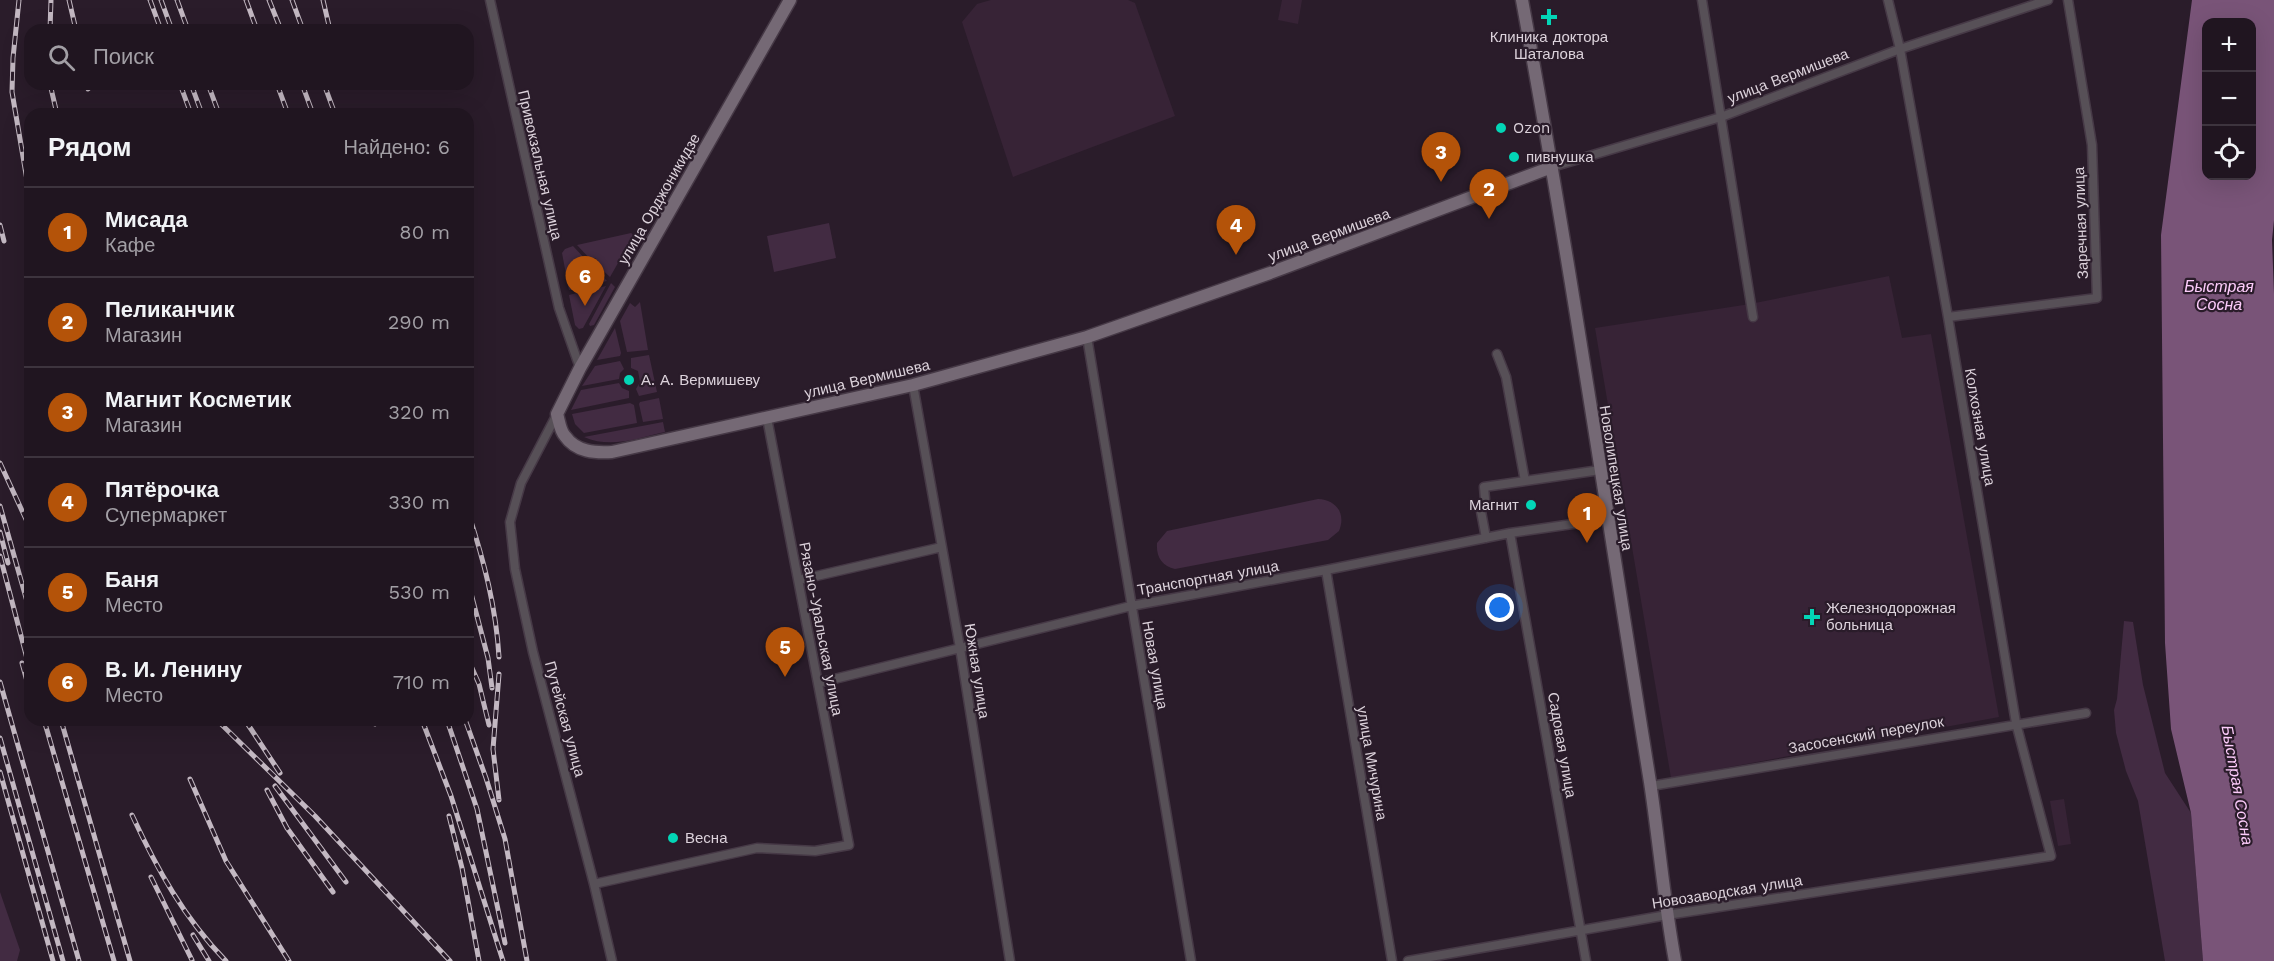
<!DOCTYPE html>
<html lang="ru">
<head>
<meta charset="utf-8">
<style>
  :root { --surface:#201520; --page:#281e29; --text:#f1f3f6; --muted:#a29fa5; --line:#3d343e; --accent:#b45309 }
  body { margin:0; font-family:"Work Sans",sans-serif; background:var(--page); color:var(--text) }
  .controls { position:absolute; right:18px; top:18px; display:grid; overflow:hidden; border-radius:12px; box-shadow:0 6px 24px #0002 }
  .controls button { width:54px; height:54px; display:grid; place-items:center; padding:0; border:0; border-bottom:2px solid var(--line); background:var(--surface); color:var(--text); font:30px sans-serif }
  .you { position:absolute; left:1500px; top:608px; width:21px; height:21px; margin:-15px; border:4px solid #fff; border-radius:50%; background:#1a73e8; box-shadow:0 0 0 9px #1a73e833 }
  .badge { display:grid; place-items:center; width:39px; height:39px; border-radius:50%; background:var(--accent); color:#fff; font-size:20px; font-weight:700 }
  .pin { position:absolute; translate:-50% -50px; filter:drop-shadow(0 2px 3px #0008) }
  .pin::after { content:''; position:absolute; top:32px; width:21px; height:18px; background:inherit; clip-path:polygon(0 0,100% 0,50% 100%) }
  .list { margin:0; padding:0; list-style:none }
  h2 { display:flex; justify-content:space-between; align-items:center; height:78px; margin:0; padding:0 24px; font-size:26px }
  h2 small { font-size:20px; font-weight:400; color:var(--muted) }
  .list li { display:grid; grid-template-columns:39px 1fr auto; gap:18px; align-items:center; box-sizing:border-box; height:90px; padding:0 24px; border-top:2px solid var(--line) }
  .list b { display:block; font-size:22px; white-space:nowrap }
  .list p { margin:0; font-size:20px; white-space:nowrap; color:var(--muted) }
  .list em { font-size:20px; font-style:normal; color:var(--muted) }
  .icon { flex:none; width:33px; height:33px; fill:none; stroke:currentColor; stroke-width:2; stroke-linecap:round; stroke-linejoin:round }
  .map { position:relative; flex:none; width:2274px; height:961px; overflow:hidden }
  .search { position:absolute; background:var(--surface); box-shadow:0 6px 24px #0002; left:24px; top:24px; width:450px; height:66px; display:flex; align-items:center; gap:15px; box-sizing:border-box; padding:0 21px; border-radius:18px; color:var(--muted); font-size:22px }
  .panel { position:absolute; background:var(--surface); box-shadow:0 6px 24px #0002; left:24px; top:108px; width:450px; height:618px; border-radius:18px }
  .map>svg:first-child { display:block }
  .built { fill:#372336 }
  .green { fill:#422b42 }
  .water { fill:#795478; fill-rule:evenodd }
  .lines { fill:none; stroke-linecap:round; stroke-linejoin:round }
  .street-casing { stroke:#463946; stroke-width:11 }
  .secondary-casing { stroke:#463946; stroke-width:15 }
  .street { stroke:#575057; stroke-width:8 }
  .secondary { stroke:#756975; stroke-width:12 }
  .rail-casing { stroke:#c3b8c2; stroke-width:5 }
  .rail { stroke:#2a1c2a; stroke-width:3; stroke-dasharray:9; stroke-linecap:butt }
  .poi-dot { fill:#03d5b6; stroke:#2a1c2a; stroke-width:2 }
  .labels { text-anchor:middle; stroke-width:4.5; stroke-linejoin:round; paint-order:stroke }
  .poi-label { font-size:15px; fill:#dcd2db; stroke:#2a1c2a; text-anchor:start }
  .street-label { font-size:15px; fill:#dcd2db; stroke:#2a1c2a }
  .water-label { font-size:16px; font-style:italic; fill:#fdccfb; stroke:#2a1c2a }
</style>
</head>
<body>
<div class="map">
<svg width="2274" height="961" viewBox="0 0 2274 961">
  <rect width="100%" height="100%" fill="#2a1c2a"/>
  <path class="built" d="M991,0H1128L1135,3L1175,116L1013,177L962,22L977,4Z
    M1282,0H1302L1298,24L1278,20Z
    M1889,276L1902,338L1931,334L1999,717L1671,778L1595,328L1750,304Z
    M2064,799L2071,844L2058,846L2050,801Z"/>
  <path class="green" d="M829,223L836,258L774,272L767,236Z
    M631,233L634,235L610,277L597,265L598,261L595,258L590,259L577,245Z
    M573,246L588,262L590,268H595L607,281L569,290L562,253L565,249Z
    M611,283L615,287L594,325L590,326L589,324Z
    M606,286L583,328L579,329L575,325L569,295Z
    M640,302L648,350L627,352L620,321L630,303L635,307Z
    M615,328L621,353L620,356L597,360Z
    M649,355L657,392L639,396L636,389L640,382L638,371L631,368V358Z
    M620,361L624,369L620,373L619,379L582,386L595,366Z
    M619,383L622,388L629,391V398L571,410L581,390Z
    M659,398L663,419L643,422L639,404L640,402Z
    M630,403L634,405L637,423L584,433L575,424L572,414Z
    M663,422L665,432C638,438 611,449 584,437Z
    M1318,499C1337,500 1346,514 1339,531L1328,540L1175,569C1162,566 1156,557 1157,543L1167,531Z
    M2124,621L2133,622L2143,685L2165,773L2191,813L2203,961H2165L2138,801L2126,771L2116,733L2114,710L2117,699Z
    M0,892L20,950L17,961H0Z"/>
  <path class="water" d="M2192,0H2274V220L2272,240L2274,294V961H2203L2191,813L2171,729L2165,643L2161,235ZM2206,22H2252V176H2206Z"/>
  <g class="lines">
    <defs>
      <path id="street" d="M490,0L559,308L580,368
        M1702,0L1753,317
        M1552,167L1721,117L1900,49L2048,0
        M1948,317L2097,298L2092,145L2068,0
        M1087,337L1191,961
        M1497,354L1506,377L1525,481
        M913,385L960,648L1010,961
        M557,414L521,483L510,522L515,569L533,652L594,884L612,961
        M1510,533L1586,961
        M1486,538L1480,506L1485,499L1484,487L1600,470
        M1326,570L1392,961
        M799,580L942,547
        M818,683L1131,606L1326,570L1510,533L1607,519
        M1651,786L2086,713
        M594,884L757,848L815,851L849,845L767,418
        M1408,961L1667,915L2051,856L2016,723L1948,317L1900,49L1888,0"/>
      <path id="secondary" d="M790,0L580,368L557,414C559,420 560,431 565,436C576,452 595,453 612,452L913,385L1087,337L1270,273L1552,167
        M1522,0C1570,260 1608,521 1650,782C1659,841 1664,902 1675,961"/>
    </defs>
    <use href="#street" class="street-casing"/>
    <use href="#secondary" class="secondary-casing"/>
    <use href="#street" class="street"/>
    <use href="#secondary" class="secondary"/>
    <defs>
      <path id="rail" d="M19,0L13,58L12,92L28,186
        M69,0L76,30
        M150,0L161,30
        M161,0L172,30
        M177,0L188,30
        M246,0L257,30
        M269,0L281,30
        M292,0L303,30
        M323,0L330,30
        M50,30L51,0
        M50,84L57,114
        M86,84L88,89
        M180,84L191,114
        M191,84L202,114
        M208,84L219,114
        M277,84L288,114
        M302,84L313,114
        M324,84L335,114
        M0,225L4,241
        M0,463L30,528
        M0,506L30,612
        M468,512C484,561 496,607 499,657
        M0,532L8,563
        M0,556L30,670
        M468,582L488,658L492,688
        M468,659L479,684L489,725
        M22,663L30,692
        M499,674L493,749L499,800
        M0,682L79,961
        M44,720L114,961
        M61,720L130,961
        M217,720L315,816L450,961
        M245,720L280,773
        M374,720L375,724
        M422,720L451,796L503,961
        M447,720L477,809L505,943
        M466,722L486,778L505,839L527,961
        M0,738L63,961
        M0,772L53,961
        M190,779L226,861L289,961
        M275,786L346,882
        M267,790L287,828L333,892
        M132,815C157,869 184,918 226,961
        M449,816L462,868L479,961
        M151,877L192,960
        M193,935L209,961"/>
    </defs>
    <use href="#rail" class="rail-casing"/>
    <use href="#rail" class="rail"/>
  </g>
  <g class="poi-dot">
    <path d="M1546 8h6v6h6v6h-6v6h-6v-6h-6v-6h6z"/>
    <circle cx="1501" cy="128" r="6"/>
    <circle cx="1514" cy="157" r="6"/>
    <circle cx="629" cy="380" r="6"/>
    <circle cx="1531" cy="505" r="6"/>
    <path d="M1809 608h6v6h6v6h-6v6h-6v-6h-6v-6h6z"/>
    <circle cx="673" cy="838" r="6"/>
  </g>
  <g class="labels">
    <g class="poi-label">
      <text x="1549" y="42" text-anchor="middle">Клиника доктора<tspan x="1549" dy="17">Шаталова</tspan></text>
      <text x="1513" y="133">Ozon</text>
      <text x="1526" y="162">пивнушка</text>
      <text x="641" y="385">А. А. Вермишеву</text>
      <text x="1519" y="510" text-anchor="end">Магнит</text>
      <text x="1826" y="613">Железнодорожная<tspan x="1826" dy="17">больница</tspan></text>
      <text x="685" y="843">Весна</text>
    </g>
    <g class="street-label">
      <text transform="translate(1788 76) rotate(-21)" y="5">улица Вермишева</text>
      <text transform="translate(540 165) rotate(77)" y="5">Привокзальная улица</text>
      <text transform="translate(659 199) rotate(-60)" y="5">улица Орджоникидзе</text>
      <text transform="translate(2081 223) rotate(-92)" y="5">Заречная улица</text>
      <text transform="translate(1329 235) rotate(-20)" y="5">улица Вермишева</text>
      <text transform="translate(867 379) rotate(-13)" y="5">улица Вермишева</text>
      <text transform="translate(1980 427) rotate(80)" y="5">Колхозная улица</text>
      <text transform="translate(1616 478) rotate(81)" y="5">Новолипецкая улица</text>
      <text transform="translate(1208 578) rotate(-10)" y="5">Транспортная улица</text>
      <text transform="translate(821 629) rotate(79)" y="5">Рязано-Уральская улица</text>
      <text transform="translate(1155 665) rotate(80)" y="5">Новая улица</text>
      <text transform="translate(977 671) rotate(81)" y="5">Южная улица</text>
      <text transform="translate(565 719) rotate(75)" y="5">Путейская улица</text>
      <text transform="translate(1866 735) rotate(-10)" y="5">Засосенский переулок</text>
      <text transform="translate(1562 745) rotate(80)" y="5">Садовая улица</text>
      <text transform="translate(1372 763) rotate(80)" y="5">улица Мичурина</text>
      <text transform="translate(1727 892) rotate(-9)" y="5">Новозаводская улица</text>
    </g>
    <g class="water-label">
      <text x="2219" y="292">Быстрая<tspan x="2219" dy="18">Сосна</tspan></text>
      <text transform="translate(2238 785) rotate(80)" y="6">Быстрая Сосна</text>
    </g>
  </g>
</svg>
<div class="controls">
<button>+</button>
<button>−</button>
<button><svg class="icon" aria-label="locate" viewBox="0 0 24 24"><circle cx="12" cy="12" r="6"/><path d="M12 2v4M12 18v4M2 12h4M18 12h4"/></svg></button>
</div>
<div class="you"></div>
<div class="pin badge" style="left:1587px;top:543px">1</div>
<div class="pin badge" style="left:1489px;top:219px">2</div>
<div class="pin badge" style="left:1441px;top:182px">3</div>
<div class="pin badge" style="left:1236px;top:255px">4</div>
<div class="pin badge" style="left:785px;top:677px">5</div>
<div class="pin badge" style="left:585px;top:306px">6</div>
<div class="search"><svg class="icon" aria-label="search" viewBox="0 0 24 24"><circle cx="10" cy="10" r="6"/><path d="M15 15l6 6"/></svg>Поиск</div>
<section class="panel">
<h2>Рядом<small>Найдено: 6</small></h2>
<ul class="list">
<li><span class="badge">1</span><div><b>Мисада</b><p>Кафе</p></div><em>80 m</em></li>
<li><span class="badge">2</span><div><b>Пеликанчик</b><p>Магазин</p></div><em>290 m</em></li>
<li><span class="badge">3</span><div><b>Магнит Косметик</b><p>Магазин</p></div><em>320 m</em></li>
<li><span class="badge">4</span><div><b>Пятёрочка</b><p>Супермаркет</p></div><em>330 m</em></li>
<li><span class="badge">5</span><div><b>Баня</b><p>Место</p></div><em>530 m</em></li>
<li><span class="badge">6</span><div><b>В. И. Ленину</b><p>Место</p></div><em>710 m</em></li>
</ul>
</section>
</div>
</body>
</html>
